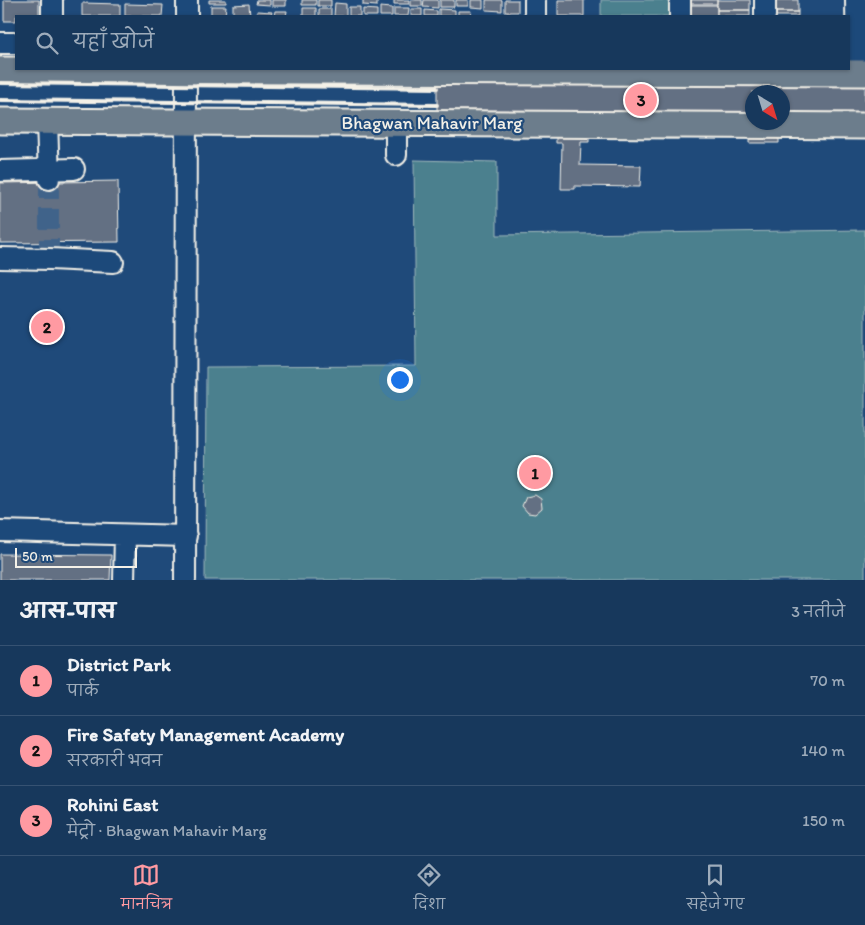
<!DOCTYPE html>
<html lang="hi">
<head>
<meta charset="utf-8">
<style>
  :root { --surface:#17385c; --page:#244365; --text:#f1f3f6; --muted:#9eacbb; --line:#365272; --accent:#ff9aa2 }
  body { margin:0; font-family:Itim,"Playpen Sans Deva",sans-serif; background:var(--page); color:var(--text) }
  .compass { position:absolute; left:745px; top:85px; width:45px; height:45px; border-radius:50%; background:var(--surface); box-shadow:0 1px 4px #0004; rotate:142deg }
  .scale { position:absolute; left:15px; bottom:12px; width:122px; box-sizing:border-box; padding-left:5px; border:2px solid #f4f1e8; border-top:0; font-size:14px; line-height:18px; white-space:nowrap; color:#f4f1e8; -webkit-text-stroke:4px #1f4a7a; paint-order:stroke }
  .you { position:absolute; left:399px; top:379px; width:18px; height:18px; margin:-12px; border:4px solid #fff; border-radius:50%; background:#1a73e8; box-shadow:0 0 0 8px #1a73e833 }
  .badge { display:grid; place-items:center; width:32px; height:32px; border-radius:50%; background:var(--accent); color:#111; font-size:16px; font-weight:700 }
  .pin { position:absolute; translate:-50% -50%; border:2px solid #fff; box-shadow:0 1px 5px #0006 }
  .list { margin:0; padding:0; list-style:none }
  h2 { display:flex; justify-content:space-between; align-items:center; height:65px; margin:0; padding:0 20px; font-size:21px }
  h2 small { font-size:16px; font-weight:400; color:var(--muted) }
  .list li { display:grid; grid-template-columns:32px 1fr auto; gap:15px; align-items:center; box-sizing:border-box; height:70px; padding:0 20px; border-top:1px solid var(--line) }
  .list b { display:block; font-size:19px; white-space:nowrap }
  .list p { margin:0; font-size:16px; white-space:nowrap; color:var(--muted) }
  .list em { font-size:16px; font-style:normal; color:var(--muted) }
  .icon { flex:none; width:28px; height:28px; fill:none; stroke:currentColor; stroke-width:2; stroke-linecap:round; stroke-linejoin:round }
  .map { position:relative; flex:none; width:865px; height:580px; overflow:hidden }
  .search { position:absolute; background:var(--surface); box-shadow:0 1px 4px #0004; left:15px; right:15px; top:15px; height:55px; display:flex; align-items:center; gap:12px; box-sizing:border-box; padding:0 18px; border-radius:0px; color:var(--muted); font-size:19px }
  .sheet { height:275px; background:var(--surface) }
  nav { display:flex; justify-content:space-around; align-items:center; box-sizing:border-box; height:70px; border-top:1px solid var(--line); background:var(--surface); font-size:14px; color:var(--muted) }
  nav a { display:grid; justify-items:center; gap:2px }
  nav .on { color:var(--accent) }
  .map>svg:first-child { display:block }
  .green { fill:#4b808e; stroke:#a0b8bb }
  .building { fill:#646f83; stroke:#f4f1e8; fill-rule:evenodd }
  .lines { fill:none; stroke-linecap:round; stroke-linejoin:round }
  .minor-tunnel { stroke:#3f638a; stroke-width:20; stroke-dasharray:20 10; stroke-linecap:butt }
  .minor-casing { stroke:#f4f1e8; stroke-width:24 }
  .major-casing { stroke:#f4f1e8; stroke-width:29 }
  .minor { stroke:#1f4a7a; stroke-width:20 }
  .major { stroke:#6c7d8c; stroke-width:25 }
  .rail { stroke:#f4f1e8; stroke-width:4 }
  .labels { text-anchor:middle; stroke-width:4.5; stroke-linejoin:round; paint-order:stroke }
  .street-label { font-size:18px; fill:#f4f1e8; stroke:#1f4a7a }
</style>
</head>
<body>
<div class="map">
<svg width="865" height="580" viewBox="0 0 865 580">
  <rect width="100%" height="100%" fill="#1f4a7a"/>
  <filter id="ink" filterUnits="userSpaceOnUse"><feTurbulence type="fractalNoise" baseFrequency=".02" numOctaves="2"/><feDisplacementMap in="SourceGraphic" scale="10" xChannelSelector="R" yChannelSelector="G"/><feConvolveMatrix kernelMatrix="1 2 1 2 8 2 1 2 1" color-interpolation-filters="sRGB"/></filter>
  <g filter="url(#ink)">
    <path class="green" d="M601,0H673V16H601Z
      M414,160L497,162V235L865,230V580H205L206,367L416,366Z"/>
    <path class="building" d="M4,0H39V16H16V21H4Z
      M209,0H226V3H209Z
      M257,0H270V5L256,4Z
      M272,0H286V6H272Z
      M302,0H316V5H302Z
      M318,0H331V6H318Z
      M363,0H377V6L363,5Z
      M394,0H409V4H394Z
      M411,0H422V6H411Z
      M424,0H438V8L423,7Z
      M440,0H454V7H440Z
      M456,0H468V6H456Z
      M471,0H483V8L471,7Z
      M486,0H502V11L486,10Z
      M505,0H518V12H505Z
      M558,0H584V16H558Z
      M686,0H717V4H686Z
      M717,0H750V10H717Z
      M769,0H798V12H769Z
      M82,3L120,4V16H82Z
      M335,3L346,4V16H334Z
      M125,4L163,5L162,16H125Z
      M249,4L250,16H233V5Z
      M686,5H717V16H686Z
      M211,6H226L225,16H211Z
      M349,7H360V16H349Z
      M380,7L392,8V16H380Z
      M303,8H316V16H303Z
      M394,8H409L408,16H394Z
      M319,9H331V16H319Z
      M363,9L377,10V16H363Z
      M411,9H422V16H411Z
      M439,9L455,10V16H439Z
      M425,10L437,11V16H425Z
      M717,10H750V16H717Z
      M257,11L272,12L271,16H257Z
      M275,11H287L286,16H274Z
      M458,11H471L470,16H458Z
      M769,12H798V16H769Z
      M437,75L865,77V121L779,136V143H749V135H679L678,139H665V134L589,133V142H581L580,165L641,166L640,187L575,186V189H561L562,143H556V135L437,119ZM752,92H782V122H752Z
      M118,181L119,242L0,243V183Z
      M535,495L541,499L542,508L535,514L528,513L522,506L526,497Z
      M0,554L111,555L110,580H0Z"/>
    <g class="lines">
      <path class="minor-tunnel" d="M49,179V249"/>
      <defs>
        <path id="minor" d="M52,0V16
          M856,0L857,73
          M187,16V0
          M535,16V0
          M680,16V0
          M765,16V0
          M0,43H16
          M47,121L49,179
          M396,155V123
          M0,171L74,169
          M0,258L50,259L113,262
          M0,531L186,536
          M124,580L125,535
          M185,580L186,69"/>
        <path id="major" d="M0,70L865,73
          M0,121L865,126"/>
      </defs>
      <use href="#minor" class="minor-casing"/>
      <use href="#major" class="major-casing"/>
      <use href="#minor" class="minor"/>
      <use href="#major" class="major"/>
      <path class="rail" d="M0,83L437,88
        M0,100L437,105"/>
    </g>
  </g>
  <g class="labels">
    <g class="street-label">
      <text x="432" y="129">Bhagwan Mahavir Marg</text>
    </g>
  </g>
</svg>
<svg class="compass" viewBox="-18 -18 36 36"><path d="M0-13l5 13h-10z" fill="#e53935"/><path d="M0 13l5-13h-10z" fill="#9eacbb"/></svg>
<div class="scale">50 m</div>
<div class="you"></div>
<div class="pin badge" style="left:535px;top:473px">1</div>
<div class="pin badge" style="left:47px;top:327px">2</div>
<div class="pin badge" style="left:641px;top:100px">3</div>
<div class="search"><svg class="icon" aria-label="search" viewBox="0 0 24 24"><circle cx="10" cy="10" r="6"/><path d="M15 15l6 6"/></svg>यहाँ खोजें</div>
</div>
<section class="sheet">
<h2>आस-पास<small>3 नतीजे</small></h2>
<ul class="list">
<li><span class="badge">1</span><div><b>District Park</b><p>पार्क</p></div><em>70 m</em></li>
<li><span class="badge">2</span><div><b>Fire Safety Management Academy</b><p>सरकारी भवन</p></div><em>140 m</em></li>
<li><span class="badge">3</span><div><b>Rohini East</b><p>मेट्रो · Bhagwan Mahavir Marg</p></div><em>150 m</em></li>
</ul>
</section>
<nav>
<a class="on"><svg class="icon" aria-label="map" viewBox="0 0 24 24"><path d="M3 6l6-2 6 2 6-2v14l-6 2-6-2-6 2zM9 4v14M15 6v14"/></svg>मानचित्र</a>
<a><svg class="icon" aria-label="directions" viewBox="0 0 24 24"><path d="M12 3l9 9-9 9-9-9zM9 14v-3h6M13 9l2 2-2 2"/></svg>दिशा</a>
<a><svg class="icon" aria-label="saved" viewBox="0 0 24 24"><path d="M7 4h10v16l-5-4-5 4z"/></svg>सहेजे गए</a>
</nav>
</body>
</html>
